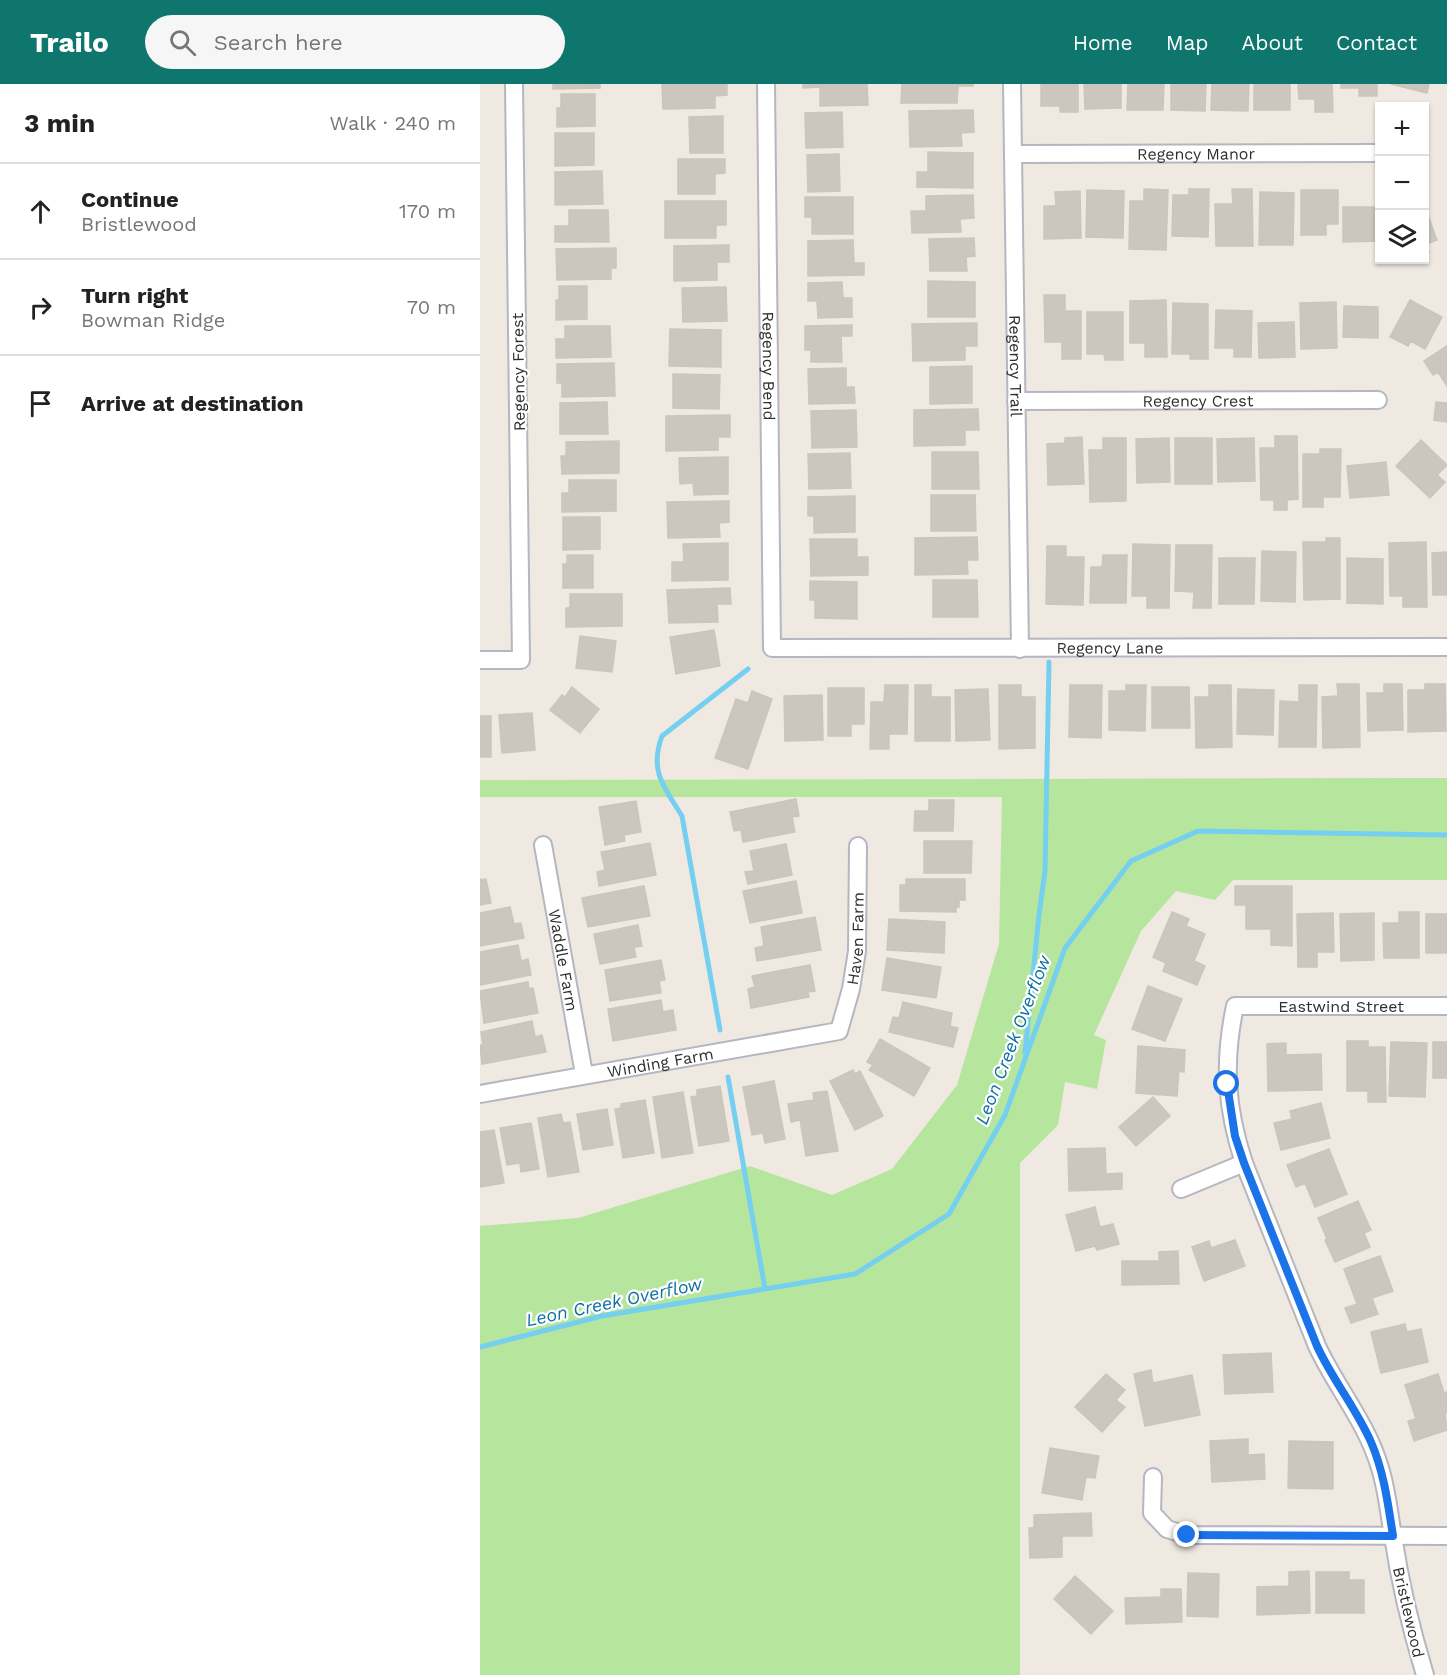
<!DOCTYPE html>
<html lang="en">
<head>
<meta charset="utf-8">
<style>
  :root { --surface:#fff; --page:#f6f6f6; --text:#222; --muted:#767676; --line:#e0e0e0; --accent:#0f766e }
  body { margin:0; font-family:"Work Sans",sans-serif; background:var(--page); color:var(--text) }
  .controls { position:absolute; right:18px; top:18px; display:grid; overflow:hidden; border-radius:0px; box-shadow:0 2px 4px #0004 }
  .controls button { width:54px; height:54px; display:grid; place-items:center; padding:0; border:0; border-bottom:2px solid var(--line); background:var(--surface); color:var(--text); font:30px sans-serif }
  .stop { position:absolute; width:18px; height:18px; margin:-14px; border:4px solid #1a73e8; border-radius:50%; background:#fff }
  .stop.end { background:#1a73e8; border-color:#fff; box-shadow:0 2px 6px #0008 }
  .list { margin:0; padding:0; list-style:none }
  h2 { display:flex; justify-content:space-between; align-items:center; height:78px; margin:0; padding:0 24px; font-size:26px }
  h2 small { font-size:20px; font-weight:400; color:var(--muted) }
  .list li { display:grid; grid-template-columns:39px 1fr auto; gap:18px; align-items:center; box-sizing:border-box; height:96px; padding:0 24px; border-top:2px solid var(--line) }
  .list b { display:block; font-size:22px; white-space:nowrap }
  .list p { margin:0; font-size:20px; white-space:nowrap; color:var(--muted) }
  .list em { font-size:20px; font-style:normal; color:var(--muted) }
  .icon { flex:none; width:33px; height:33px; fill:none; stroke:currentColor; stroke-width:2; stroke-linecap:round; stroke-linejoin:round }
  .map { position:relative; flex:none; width:967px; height:1591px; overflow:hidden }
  header { display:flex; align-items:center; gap:36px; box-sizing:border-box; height:84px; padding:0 30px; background:var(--accent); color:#fff }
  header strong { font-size:28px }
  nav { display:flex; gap:33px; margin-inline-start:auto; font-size:21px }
  .search { width:420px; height:54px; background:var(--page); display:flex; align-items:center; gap:15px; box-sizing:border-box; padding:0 21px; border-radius:33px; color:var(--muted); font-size:22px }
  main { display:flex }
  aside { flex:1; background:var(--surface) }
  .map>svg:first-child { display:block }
  .green { fill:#b6e59e }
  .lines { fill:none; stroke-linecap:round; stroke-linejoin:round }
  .stream { stroke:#75cff0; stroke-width:5 }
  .building { fill:#cbc7bf; stroke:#cbc5ba; stroke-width:1.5 }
  .street-casing { stroke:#b4b7c1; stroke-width:20 }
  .street { stroke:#fff; stroke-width:16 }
  .route { stroke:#1a73e8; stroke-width:8 }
  .labels { text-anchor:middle; stroke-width:4.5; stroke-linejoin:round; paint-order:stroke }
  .street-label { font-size:16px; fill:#2e2e2e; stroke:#fff }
  .water-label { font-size:18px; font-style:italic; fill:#0d6fa3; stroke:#fff }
</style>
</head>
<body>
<header>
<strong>Trailo</strong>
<div class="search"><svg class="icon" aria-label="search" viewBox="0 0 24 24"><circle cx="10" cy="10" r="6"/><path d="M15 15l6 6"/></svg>Search here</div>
<nav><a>Home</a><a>Map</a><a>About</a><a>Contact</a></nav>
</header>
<main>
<aside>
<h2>3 min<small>Walk · 240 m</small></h2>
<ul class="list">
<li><svg class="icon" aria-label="ahead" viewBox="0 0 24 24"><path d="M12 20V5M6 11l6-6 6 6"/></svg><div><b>Continue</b><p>Bristlewood</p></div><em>170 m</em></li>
<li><svg class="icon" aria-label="right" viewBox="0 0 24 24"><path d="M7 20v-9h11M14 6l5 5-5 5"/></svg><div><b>Turn right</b><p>Bowman Ridge</p></div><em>70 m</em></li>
<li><svg class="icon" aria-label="arrive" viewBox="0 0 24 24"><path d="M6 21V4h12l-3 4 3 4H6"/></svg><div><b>Arrive at destination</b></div></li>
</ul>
</aside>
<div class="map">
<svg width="967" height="1591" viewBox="0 0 967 1591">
  <rect width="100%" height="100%" fill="#efe9e1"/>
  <path class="green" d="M967,694V796H753L735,816L696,807L661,847L614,951L626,956L617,1005L585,998L578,1041L540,1079V1591H0V1142L98,1134L270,1082L352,1111L412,1085L477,1001L519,860L522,713H0V696Z"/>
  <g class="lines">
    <path class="stream" d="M240,946L202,732C184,703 169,687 182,652L268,585
      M545,969L559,831L565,787L569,578
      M248,993L285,1205
      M0,1263L122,1232L375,1190L469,1130L525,1031L585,864L651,777L718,747L967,751"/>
  </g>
  <path class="building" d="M73,0H120V4L73,5Z
    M182,0H247V11L235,12V24L183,25Z
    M323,0H387L388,21L340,22V3L323,4Z
    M422,0H493V2H478L477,19H421Z
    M561,0H598V28H580V22H561Z
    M604,0H641V24L605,25Z
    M648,0H684L683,26H647Z
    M691,0H726L725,27L691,26Z
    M732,0H769L768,27L731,26Z
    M774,0H810V26H774Z
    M818,0H852L853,28H835V15H819Z
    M861,0H897V12H879V4H861Z
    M911,0H949L947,9Z
    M81,10H115V42L77,43V24H81Z
    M493,26L494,48L481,49L482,62L430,63L429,27Z
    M362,28L363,63L326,64L325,29Z
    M243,32V69H210L209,33Z
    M75,49H114V81L75,82Z
    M448,68L493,69V104L437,103V88H448Z
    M359,70L360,107L328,108L327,71Z
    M198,75H245V89L235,90V110H198Z
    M122,87L123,120L75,121V88Z
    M664,105L688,106L686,166L649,165L650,117H664Z
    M709,105H729L728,153L692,152L693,111H709Z
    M752,105H772L773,162H736L735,120H753Z
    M607,106L644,107L643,154L606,153Z
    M821,106H858V140H846V151H821Z
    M600,107L601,154L564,155V122H576L575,108Z
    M780,108L814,109L813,161H779Z
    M493,111L494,134L480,135L481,148L432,149L431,127H446V112Z
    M325,113H373V150H332V133H325Z
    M185,117H246V141H236V154H185Z
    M863,123H900V157L863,158Z
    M89,126H128L129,158H75V142H89Z
    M944,126H946L957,156L946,160L949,168L944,170Z
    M494,154L495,172L486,173L487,187H450L449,155Z
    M373,156L374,179H384V191L328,192V157Z
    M249,161V178H237V196L194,197V162Z
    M136,164V184H131V195L77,196L76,165Z
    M448,197L495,198V233H448Z
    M362,198L363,214H372V233L338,234L337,217H328V199Z
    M79,202H107V235L76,236V216H79Z
    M246,203L247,237L203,238L202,204Z
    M564,211H585V227H601V275H582V258H565Z
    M686,216L687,273H665V259H650V217Z
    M930,216L962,233L945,265L931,257L928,262L910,253Z
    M856,218L857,264L821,265L820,219Z
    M693,219L728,220V275H710V270H692Z
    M864,222L898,223V254L863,253Z
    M736,226L772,227L771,273H754V264H735Z
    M607,228H643V276H625L624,270H607Z
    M814,238L815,273L779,274L778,239Z
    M497,239V262H485V276L433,277L432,240Z
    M372,241V252H361L362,278H331V266H325V242Z
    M85,242H130L131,273L76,274V255H85Z
    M190,245L241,246V283L189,282Z
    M967,262V302L958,288L953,291L944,277Z
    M134,279L135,312L82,313V299H77V280Z
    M492,282V319L450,320V283Z
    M366,284V303H374L375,319L329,320L328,285Z
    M193,290L240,291L239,325L193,324Z
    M127,318L128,350H80V319Z
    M956,318L967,319V338L954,336Z
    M498,325L499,346H485V361L434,362V326Z
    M376,326L377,363L332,364L331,327Z
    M250,331V353H238V366L186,367V332Z
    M795,352H817L818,415L807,416V426H794V416H781L780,364H795Z
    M602,353L604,400L568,401L567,360L585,359V354Z
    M623,354H646V417L610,418L609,366H623Z
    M689,354L690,398L657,399L656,355Z
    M695,354H732V400H695Z
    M774,354L775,397L738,398L737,355Z
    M941,356L967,381L957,391L965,398L950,414L916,382Z
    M139,357V389L82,390L81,372H86V358Z
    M840,365H861L860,413H843V423H823V370H840Z
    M452,368H498L499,405H452Z
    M370,369L371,404L329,405L328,370Z
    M248,373V410L214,411L213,399L200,400L199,374Z
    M906,378L909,411L870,414L867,382Z
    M89,396H136V427L82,428V409H89Z
    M451,411H495L496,447H451Z
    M375,412V448L334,449V432H328V413Z
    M249,417V438L239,439L240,453L188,454L187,418Z
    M83,433H120V465L83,466Z
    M497,453L498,476H487L488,490L435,491V454Z
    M846,454H860V515L824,516L823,458H846Z
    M330,455H377V473H388V491L331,492Z
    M946,458L947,523H923V512H910L909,459Z
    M248,459V496L192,497V478H204L203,460Z
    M653,460L690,461L689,524H667V512H652Z
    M696,461H732L731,524H713L714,508L695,507Z
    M567,462H586V473H604L603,521L566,520Z
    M782,467L816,468L815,518L781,517Z
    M967,468V511H953L952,469Z
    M87,471H113V504H83V480H87Z
    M623,471H647L646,519H610L611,483H622Z
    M739,474H775L774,520H739Z
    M867,474L903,475V520L867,519Z
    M453,496H497L498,533H453Z
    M330,497L377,498V535L335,534V516H330Z
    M250,504L251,520H237L238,538L189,539L187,506Z
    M90,510H142V542L86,543V524H90Z
    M234,546L240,582L196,590L190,553Z
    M100,552L136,557L132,588L96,584Z
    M857,600H879L880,663L843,664L842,613L858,612Z
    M904,600H922L923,646L888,647L887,609H904Z
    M945,600H965L966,647L928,648V606H945Z
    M405,601H428L427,650H409V665H390L391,618H404Z
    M435,601H451V613H470V657H435Z
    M519,601H541V613H555V664L519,665Z
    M590,601H622L621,654L589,653Z
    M646,601H666L665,647L629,646V607H646Z
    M729,601H751L752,663L716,664L715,613H729Z
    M819,601H837L836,663H799L800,617L819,618Z
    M92,603L119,625L100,649L70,626L82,611L85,613Z
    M672,603H709L710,644H672Z
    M348,604H384V640H371V652H348Z
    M508,605L510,656L476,657L475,606Z
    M758,605L794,606L793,651L757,650Z
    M272,607L292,615L268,685L235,674L256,615L268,619Z
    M342,611L343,656L305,657L304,612Z
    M52,629L55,666L22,669L19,631Z
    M0,632H11V673H0Z
    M316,715L319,732L312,733L315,748L263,758L261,746L254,747L250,728Z
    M449,716H474L473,747H434L435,727H449Z
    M156,717L161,748L144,751L145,757L125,761L119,723Z
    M444,757H492L491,789H444Z
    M170,759L176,791L119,802L117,788L125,786L121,768Z
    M306,760L312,791L268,800L265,788L274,787L270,767Z
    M0,794V796L6,795L11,819L0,821Z
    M426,795H485V816H479V823H476V828L420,827V801H426Z
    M316,797L322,829L270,839L263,807Z
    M164,802L170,832L108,843L102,814Z
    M755,802H812V862L791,861V845H766V821H755Z
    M30,823L34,840L41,839L44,854L0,862V829Z
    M692,828L709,835L706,842L725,850L714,877L725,882L717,901L683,887L686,879L673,873Z
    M919,828H939V874H904L903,839H919Z
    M853,829L854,868H837V883H818L817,830Z
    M894,829V876L861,877L860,830Z
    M946,830H967V869H946Z
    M335,833L341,866L277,877L275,864L284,862L281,843Z
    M409,835L465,838L464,869L407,866Z
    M158,841L162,862L154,863L156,873L120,880L114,850Z
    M38,861L41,877L48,875L51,891L0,901V868Z
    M407,874L461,883L456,914L402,906Z
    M181,876L185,896L179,897L181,909L130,917L125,886Z
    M330,881L335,907L328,908L329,913L271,924L268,905L275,903L272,892Z
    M48,898L49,905L53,904L58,929L4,939L0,907Z
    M668,902L702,915L685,957L652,945Z
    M181,916L183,928L193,926L196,946L133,957L128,925Z
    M423,918L472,929L470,942L478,944L473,963L409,948L413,933L419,934Z
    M52,937L55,953L62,951L66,968L2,980L0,961H3L1,948Z
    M400,955L450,984L434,1012L389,986L393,981L387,978Z
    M867,957H888V963H905L906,1018H888V1007H867Z
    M911,958L947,959L945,1013L909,1012Z
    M953,958H967V994H953Z
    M806,959V971L841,970L842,1006L788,1007L787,960Z
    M658,962L705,966L704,988L699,987L697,1012L656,1009Z
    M373,986L375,990L380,987L403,1032L375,1046L350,997Z
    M294,997L305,1055L285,1059L283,1049L272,1051L263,1003Z
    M240,1002L249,1057L219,1062L211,1013L217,1012V1006Z
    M347,1007L358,1067L326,1072L320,1036L311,1038L308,1020L334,1016L333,1009Z
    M203,1008L213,1069L182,1074L173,1013Z
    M673,1013L690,1032L656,1062L639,1043Z
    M165,1016L174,1069L143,1074L135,1025L141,1024V1020Z
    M841,1019L850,1054L801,1066L794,1039L812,1035L810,1027Z
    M127,1025L133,1061L103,1066L97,1030Z
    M81,1030L83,1039L90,1038L99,1088L68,1093L58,1034Z
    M51,1039L59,1085L41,1088L40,1079L27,1081L20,1044Z
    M14,1046L24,1099L0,1103V1048Z
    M625,1064L626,1090L642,1089V1105L589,1107L588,1065Z
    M849,1065L867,1110L835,1123L825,1099L816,1103L807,1081Z
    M878,1117L891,1146L884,1149L890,1163L855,1178L845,1156L847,1155L838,1134Z
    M615,1123L620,1143L633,1140L639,1160L617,1166L615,1162L596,1167L586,1131Z
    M755,1156L765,1182L724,1197L712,1163L729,1157L731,1164Z
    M698,1167L699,1200L642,1201V1177H679V1168Z
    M900,1172L913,1207L892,1214L898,1230L871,1239L865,1224L877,1220L864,1185Z
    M925,1240L927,1248L941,1245L948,1278L901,1289L891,1248Z
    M791,1269L793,1308L745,1310L743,1271Z
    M671,1286L673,1299L712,1291L720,1331L665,1342L654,1290Z
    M626,1290L645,1306L636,1316L645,1323L622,1348L595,1323Z
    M958,1290L964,1309L967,1308V1329H965L967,1346L934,1357L928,1337L936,1335L925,1301Z
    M768,1355V1371L784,1370L785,1395L732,1398L730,1357Z
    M809,1357L853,1358V1405L808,1404Z
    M570,1364L619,1372L615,1394L606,1393L602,1416L562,1409Z
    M611,1429L612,1452H582V1473L550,1474L549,1444H554V1431Z
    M829,1487L830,1529L777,1531V1503L809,1502V1488Z
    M836,1488H869V1496H884V1529H836Z
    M708,1489L739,1490L738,1533L707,1532Z
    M595,1492L633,1527L611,1550L574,1515Z
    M681,1505H701L702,1538L646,1540L645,1514L681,1513Z"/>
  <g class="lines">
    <defs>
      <g id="street">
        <path id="s1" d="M286,0L292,564L967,563"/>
        <path id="s2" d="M532,0L540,565"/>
        <path id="s3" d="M533,70L900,69"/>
        <path id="s4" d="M536,317L898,316"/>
        <path d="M0,576H41L34,0"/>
        <path id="s5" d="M63,761L104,990"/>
        <path id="s6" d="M0,1010L359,947L371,905L377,867L378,762"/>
        <path d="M701,1105L764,1079"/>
        <path d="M673,1393L672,1429L687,1445L707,1451L967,1452"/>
        <path id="s7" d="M945,1591C931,1545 920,1499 913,1452C909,1429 907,1406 900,1384C887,1339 856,1303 837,1262L764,1079C746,1024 743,979 755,922H967"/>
      </g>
    </defs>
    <use href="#street" class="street-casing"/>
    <use href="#street" class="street"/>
  </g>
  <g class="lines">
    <path class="route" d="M707,1451L913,1452C908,1420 904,1388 891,1358C876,1324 852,1295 837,1262L764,1079L755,1052L747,1000"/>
  </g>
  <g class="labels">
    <g class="street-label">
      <text dy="6" stroke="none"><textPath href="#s3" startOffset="183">Regency Manor</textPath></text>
      <text dy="6" stroke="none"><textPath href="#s1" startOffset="282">Regency Bend</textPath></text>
      <text dy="6" stroke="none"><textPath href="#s2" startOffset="282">Regency Trail</textPath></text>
      <text transform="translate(38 288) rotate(-91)" y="6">Regency Forest</text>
      <text dy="6" stroke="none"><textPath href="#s4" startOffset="182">Regency Crest</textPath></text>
      <text dy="6" stroke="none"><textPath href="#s1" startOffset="902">Regency Lane</textPath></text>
      <text dy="6" stroke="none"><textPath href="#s6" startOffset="459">Haven Farm</textPath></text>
      <text dy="6" stroke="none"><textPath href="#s5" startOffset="117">Waddle Farm</textPath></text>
      <text dy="6" stroke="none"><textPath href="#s7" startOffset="812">Eastwind Street</textPath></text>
      <text dy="6" stroke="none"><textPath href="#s6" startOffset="183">Winding Farm</textPath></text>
      <text transform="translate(929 1528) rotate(77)" y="6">Bristlewood</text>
    </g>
    <g class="water-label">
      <text transform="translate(533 956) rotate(-69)" y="6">Leon Creek Overflow</text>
      <text transform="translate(134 1218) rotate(-12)" y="6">Leon Creek Overflow</text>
    </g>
  </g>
</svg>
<div class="controls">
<button>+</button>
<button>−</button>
<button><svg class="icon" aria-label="layers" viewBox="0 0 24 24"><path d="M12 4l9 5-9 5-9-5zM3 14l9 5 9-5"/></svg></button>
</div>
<div class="stop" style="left:747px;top:1000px"></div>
<div class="stop end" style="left:707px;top:1451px"></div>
</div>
</main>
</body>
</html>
